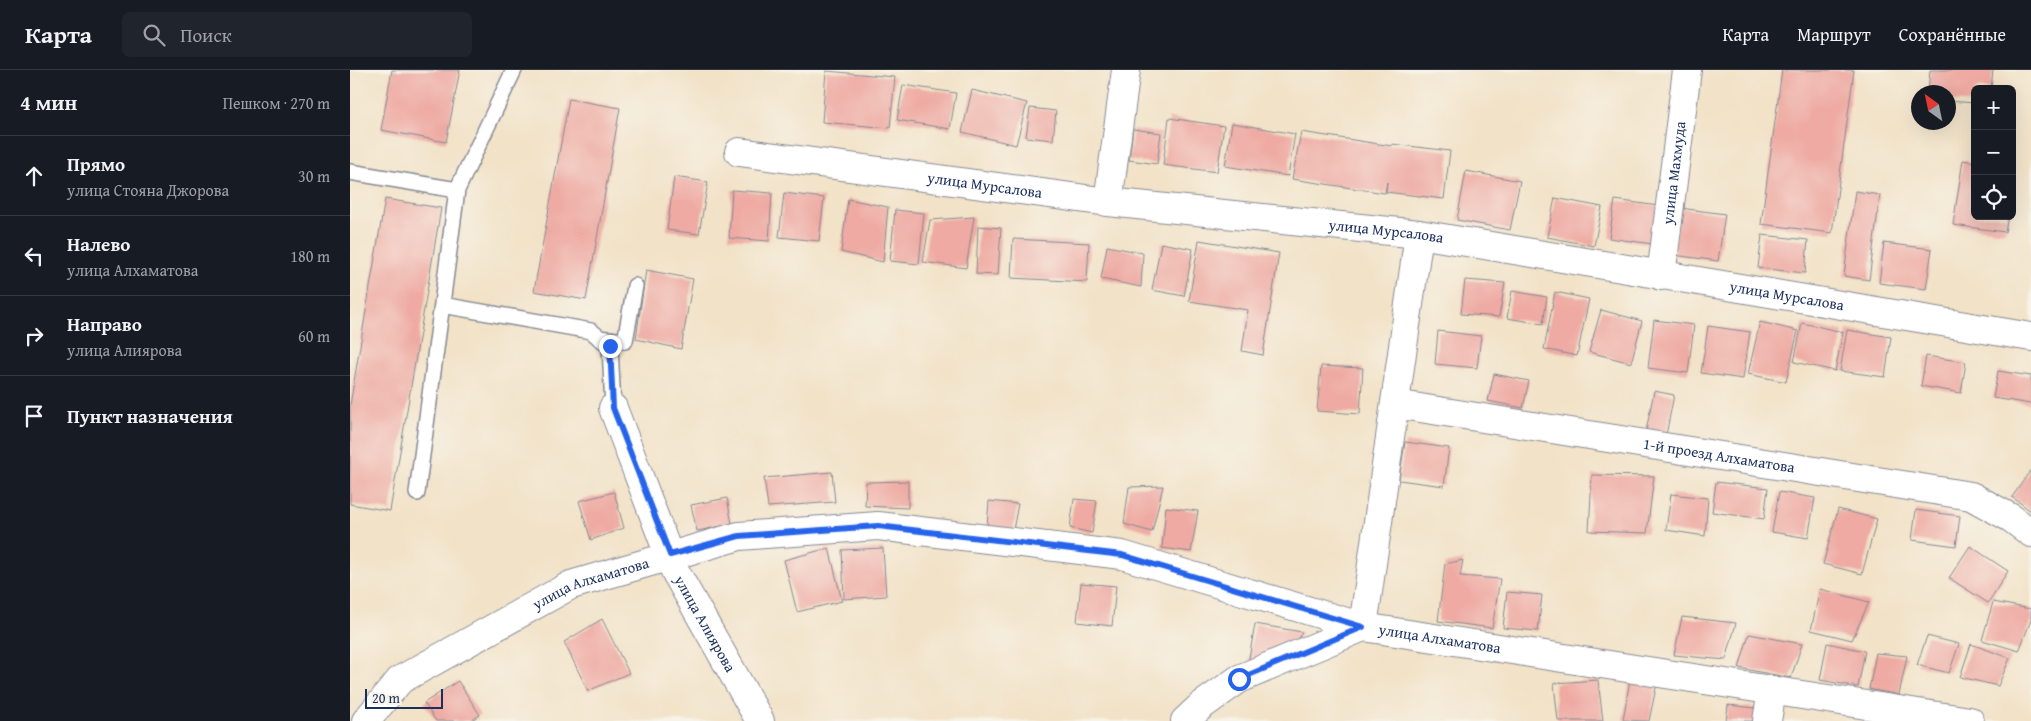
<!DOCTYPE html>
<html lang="ru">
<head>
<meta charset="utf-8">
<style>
  :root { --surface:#171b24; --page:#20242c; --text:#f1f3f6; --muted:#9ea1a6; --line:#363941 }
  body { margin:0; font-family:"Gentium Book Plus",serif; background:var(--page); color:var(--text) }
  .controls { position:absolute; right:15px; top:15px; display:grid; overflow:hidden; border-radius:8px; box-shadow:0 5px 20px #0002 }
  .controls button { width:45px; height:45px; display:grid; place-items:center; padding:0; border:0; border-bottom:1px solid var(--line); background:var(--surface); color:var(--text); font:25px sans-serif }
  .compass { position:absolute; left:1561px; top:15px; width:45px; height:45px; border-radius:50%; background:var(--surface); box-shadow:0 5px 20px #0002; rotate:327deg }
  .scale { position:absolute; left:15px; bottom:12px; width:78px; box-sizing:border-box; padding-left:5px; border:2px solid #1b2f5e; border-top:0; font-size:14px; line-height:18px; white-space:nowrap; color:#1b2f5e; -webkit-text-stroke:4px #f7f3e8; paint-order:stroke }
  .stop { position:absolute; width:15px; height:15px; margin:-11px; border:4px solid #2563eb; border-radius:50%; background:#fff }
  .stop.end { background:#2563eb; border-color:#fff; box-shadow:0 1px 5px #0008 }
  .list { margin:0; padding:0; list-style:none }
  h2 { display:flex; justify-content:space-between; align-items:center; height:65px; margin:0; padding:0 20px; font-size:21px }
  h2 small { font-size:16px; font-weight:400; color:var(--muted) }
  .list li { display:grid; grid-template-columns:32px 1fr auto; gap:15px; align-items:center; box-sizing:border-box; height:80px; padding:0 20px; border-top:1px solid var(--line) }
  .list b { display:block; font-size:19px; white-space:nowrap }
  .list p { margin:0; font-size:16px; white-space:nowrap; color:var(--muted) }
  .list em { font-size:16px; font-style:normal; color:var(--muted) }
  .icon { flex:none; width:28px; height:28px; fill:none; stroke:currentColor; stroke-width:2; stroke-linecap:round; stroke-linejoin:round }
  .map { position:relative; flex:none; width:1681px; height:651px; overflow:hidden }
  header { display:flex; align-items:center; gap:30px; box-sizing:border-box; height:70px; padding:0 25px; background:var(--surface); border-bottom:1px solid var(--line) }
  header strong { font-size:24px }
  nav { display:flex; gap:28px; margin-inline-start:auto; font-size:18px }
  .search { width:350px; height:45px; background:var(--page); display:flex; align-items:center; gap:12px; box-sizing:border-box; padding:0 18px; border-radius:8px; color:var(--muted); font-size:19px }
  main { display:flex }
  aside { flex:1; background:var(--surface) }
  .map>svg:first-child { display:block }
  .building { fill:#eeaaa3 }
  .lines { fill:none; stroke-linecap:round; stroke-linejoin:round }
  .lane-casing { stroke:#868892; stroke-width:18 }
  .street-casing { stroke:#868892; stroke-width:30 }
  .lane { stroke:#fff; stroke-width:15 }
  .street { stroke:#fff; stroke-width:28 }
  .route { stroke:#2563eb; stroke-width:6 }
  .labels { text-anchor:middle; stroke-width:4; stroke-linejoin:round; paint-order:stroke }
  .street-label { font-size:15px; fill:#1b2f5e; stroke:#f7f3e8 }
</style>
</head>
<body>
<header>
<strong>Карта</strong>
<div class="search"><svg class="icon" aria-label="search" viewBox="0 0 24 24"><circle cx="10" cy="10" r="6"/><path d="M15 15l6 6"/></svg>Поиск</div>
<nav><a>Карта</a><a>Маршрут</a><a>Сохранённые</a></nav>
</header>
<main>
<aside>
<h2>4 мин<small>Пешком · 270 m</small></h2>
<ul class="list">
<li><svg class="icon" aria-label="ahead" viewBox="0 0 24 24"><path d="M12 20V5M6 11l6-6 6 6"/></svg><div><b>Прямо</b><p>улица Стояна Джорова</p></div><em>30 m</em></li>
<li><svg class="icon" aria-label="left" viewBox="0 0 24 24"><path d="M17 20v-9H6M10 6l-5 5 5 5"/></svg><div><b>Налево</b><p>улица Алхаматова</p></div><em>180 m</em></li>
<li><svg class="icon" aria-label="right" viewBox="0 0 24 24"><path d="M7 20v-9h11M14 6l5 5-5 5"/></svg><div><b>Направо</b><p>улица Алиярова</p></div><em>60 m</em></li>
<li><svg class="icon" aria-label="arrive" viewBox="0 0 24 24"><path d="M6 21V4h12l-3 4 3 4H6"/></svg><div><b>Пункт назначения</b></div></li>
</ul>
</aside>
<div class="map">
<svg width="1681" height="651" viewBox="0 0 1681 651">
  <rect width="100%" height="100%" fill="#f7f3e8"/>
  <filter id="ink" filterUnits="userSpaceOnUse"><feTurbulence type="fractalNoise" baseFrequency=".02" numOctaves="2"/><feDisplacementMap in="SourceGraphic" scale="10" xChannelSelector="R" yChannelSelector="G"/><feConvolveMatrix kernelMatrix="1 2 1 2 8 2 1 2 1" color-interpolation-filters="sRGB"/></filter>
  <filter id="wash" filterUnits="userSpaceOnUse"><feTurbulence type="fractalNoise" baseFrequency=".0096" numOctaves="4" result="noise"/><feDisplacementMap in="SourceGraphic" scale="20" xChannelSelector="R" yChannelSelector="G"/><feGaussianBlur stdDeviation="1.12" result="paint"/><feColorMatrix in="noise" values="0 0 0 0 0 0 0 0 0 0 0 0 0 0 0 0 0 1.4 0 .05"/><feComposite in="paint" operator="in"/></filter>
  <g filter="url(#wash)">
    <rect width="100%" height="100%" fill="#f2e2c7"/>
    <g id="blocks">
      <path class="building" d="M42,0H110L96,72L31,60Z
        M1432,0H1504L1482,163L1411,154Z
        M1580,0H1643L1641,19H1625V33L1598,31V22H1578Z
        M476,1L545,7L540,58L472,52Z
        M553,15L606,23L600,59L547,50Z
        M622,20L677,33L666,75L612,62Z
        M219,29L270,38L236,230L184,221Z
        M680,38L706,41L703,70L676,67Z
        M819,48L874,56L867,102L813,95Z
        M882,53L945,64L938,106L875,96Z
        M783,59L811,63L807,94L779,90Z
        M951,62L1042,76V74L1100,81L1094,129L1036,122L1037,112L1035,123L942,109Z
        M1613,90L1625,92V146H1658L1655,162L1603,155Z
        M1116,101L1170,111L1160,160L1107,150Z
        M324,107L358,112L349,164L317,160Z
        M382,120L422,123L419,171L379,168Z
        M1505,121L1530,125L1519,210L1494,206Z
        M434,123L474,128L469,171L429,167Z
        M1205,128L1252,137L1244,176L1197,167Z
        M35,129L91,138L40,441L0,434V335Z
        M498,129L538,137L533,192L491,182Z
        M1265,130L1309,136L1303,174L1259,168Z
        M1330,138L1375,144L1368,191L1323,185Z
        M545,140L574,143L569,194L540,191Z
        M624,147L616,198L573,192L580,150Z
        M628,156L651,158L648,205L626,204Z
        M1412,165L1458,170L1455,203L1408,198Z
        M663,169L739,173L737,212L661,208Z
        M849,170L929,183L913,285L892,281L898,240L839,231Z
        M811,173L843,179L834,226L802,220Z
        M1534,173L1582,179L1576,219L1529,213Z
        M757,176L793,183L791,217L751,209Z
        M296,200L343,209L331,279L286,269Z
        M1115,210L1155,213L1149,247L1111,244Z
        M1162,221L1197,227L1193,254L1157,248Z
        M1205,222L1239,229L1227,286L1194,279Z
        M1251,240L1292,251L1281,293L1239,282Z
        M1304,250L1344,255L1338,303L1298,298Z
        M1410,252L1448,261L1436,312L1398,304Z
        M1452,253L1493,262L1485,301L1444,292Z
        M1358,256L1400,262L1393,309L1351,303Z
        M1497,260L1541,267L1535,307L1490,301Z
        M1088,261L1131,266L1127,298L1085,294Z
        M1576,286L1616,292L1611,323L1571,316Z
        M971,296L1013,298L1010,344L967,341Z
        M1648,301L1681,306V334L1643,328Z
        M1144,304L1179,311L1173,338L1138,331Z
        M1304,321L1324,325L1315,370L1295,366Z
        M1055,372L1099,378L1094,416L1049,410Z
        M1681,400V441L1662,427Z
        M482,402L485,432L418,437L414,408Z
        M1242,405L1304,406L1297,463L1239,461Z
        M558,411V438L515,436L516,412Z
        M1366,412L1418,418L1414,449L1362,442Z
        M813,416L802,462L774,454L779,417Z
        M264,422L274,458L241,470L229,431Z
        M1429,422L1465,428L1458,468L1422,462Z
        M1321,424L1358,428L1355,466L1316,460Z
        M377,428L382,454L347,461L341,435Z
        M724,429L747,431L742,463L720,458Z
        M639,431L668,434L663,460L637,456Z
        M816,437L848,441L841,482L812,478Z
        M1488,439L1527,449L1512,504L1473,494Z
        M1566,440L1610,446L1606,476L1562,470Z
        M1620,476L1658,501L1638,533L1599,508Z
        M479,478L492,531L447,542L434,490Z
        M533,478L536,526L494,529L492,480Z
        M1113,490L1110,506L1150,509L1142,558L1088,551L1095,494Z
        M731,513L766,516L762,556L727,552Z
        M1470,519L1519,532L1502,570L1461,560Z
        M1157,522L1192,525L1188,561L1153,558Z
        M1643,532L1681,539V550L1669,581L1632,570Z
        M1332,547L1386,553L1376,590L1324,585Z
        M252,549L279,603L238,621L214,572Z
        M905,554L952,562L939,583L898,594Z
        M1399,564L1452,574L1441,608L1389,598Z
        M1577,566L1609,574L1599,603L1567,595Z
        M1477,573L1515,581L1508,617L1470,610Z
        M1621,574L1660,588L1648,616L1610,607Z
        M1526,583L1557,586L1549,625L1519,619Z
        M1280,609L1307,613L1299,651L1273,650Z
        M1248,610L1253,651H1208L1204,613Z
        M108,611L130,645L120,651H86L74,633Z
        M1378,635L1414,639L1411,651H1376Z"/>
    </g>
  </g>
  <g filter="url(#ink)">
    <use href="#blocks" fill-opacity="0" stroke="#868892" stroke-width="1"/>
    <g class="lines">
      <defs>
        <path id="lane" d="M0,102L107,120L67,423
          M107,120L164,0
          M92,235L241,261L260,276L263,338
          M249,268L275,271L285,216"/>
        <g id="street">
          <path id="s1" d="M389,82L758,132L1069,164L1681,267"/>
          <path d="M758,132L776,0"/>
          <path id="s2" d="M1311,206L1337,0"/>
          <path id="s3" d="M1045,334L1621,426L1661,448L1681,463"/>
          <path id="s4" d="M263,338L325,501L410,651"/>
          <path id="s5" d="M16,651L50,610L221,515L389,466L528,456L772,485L1013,557L1620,651"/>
          <path d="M835,651L851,636L889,609L1013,557L1069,164"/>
          <path d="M1417,651L1422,620"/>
        </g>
      </defs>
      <use href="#lane" class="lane-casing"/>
      <use href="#street" class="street-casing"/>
      <use href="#lane" class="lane"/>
      <use href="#street" class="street"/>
    </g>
  </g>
  <g class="lines" filter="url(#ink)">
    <path class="route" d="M260,276L263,338L320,485L389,466L528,456L772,485L1013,557L889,609"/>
  </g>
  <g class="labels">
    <g class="street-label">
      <text dy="5" stroke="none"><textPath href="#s2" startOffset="104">улица Махмуда</textPath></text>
      <text dy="5" stroke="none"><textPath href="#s1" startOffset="248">улица Мурсалова</textPath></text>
      <text dy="5" stroke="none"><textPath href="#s1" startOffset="652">улица Мурсалова</textPath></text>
      <text dy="5" stroke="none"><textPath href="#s1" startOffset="1058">улица Мурсалова</textPath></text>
      <text dy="5" stroke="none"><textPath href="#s3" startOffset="328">1-й проезд Алхаматова</textPath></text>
      <text dy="5" stroke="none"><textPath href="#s5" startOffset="268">улица Алхаматова</textPath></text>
      <text dy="5" stroke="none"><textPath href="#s4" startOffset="235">улица Алиярова</textPath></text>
      <text dy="5" stroke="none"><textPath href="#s5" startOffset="1138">улица Алхаматова</textPath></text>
    </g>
  </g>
</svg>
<div class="controls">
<button>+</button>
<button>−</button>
<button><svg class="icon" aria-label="locate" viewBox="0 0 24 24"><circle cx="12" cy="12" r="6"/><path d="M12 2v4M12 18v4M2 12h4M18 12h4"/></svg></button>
</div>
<svg class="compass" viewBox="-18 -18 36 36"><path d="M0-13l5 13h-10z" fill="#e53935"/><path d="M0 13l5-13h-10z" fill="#9ea1a6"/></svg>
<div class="scale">20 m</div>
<div class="stop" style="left:889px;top:609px"></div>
<div class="stop end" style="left:260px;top:276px"></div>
</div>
</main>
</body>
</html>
